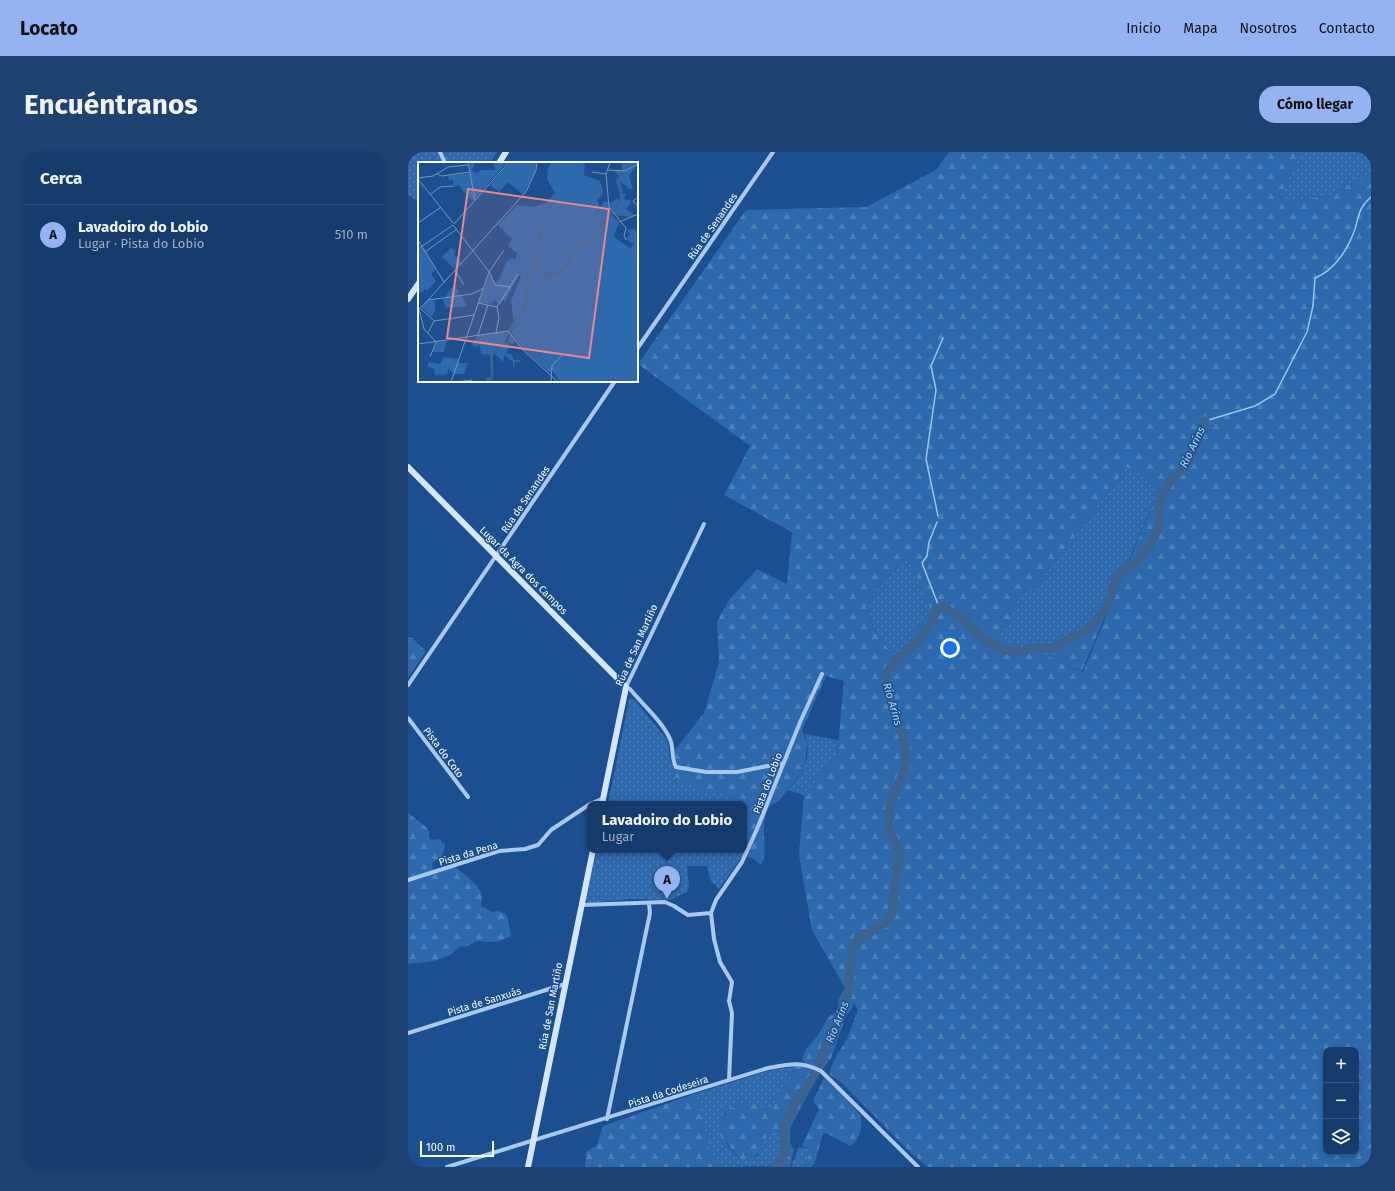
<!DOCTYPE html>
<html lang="es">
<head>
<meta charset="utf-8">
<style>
  :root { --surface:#143b6b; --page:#1d4271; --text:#f1f3f6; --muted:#9dadc1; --line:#33557e; --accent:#95b2f1 }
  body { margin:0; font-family:"Fira Sans",sans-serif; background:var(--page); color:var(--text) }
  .controls { position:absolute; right:12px; bottom:12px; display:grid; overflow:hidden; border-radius:8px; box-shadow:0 2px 6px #0003 }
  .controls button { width:36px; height:36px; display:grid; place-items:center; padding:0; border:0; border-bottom:1px solid var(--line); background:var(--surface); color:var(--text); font:20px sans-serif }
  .scale { position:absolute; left:12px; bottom:10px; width:74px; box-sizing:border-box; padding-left:4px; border:2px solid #fff; border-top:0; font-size:11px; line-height:14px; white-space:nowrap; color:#fff; -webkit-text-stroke:3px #1b4f8f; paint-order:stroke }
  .you { position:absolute; left:542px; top:496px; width:14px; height:14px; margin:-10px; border:3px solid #fff; border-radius:50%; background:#1a73e8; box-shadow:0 0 0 6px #1a73e833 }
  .badge { display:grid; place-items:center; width:26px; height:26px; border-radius:50%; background:var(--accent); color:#111; font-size:13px; font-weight:700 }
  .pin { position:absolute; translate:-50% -33px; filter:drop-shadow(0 1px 2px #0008) }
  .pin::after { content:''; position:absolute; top:21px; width:14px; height:12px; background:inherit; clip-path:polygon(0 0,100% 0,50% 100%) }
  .popup { position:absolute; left:179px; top:649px; width:160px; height:52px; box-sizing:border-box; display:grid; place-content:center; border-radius:8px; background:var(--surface); filter:drop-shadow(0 1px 3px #0005); font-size:13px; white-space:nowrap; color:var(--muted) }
  .popup b { font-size:15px; color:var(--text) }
  .popup::after { content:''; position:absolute; left:50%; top:100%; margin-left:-8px; border:8px solid transparent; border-top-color:var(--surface) }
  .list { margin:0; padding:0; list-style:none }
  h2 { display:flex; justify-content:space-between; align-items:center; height:52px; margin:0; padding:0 16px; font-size:17px }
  h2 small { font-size:13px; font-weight:400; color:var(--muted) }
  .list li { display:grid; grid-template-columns:26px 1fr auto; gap:12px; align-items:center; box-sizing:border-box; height:60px; padding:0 16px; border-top:1px solid var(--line) }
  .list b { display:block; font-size:15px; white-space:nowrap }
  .list p { margin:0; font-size:13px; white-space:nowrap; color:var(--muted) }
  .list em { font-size:13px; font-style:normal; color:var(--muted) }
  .icon { flex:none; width:22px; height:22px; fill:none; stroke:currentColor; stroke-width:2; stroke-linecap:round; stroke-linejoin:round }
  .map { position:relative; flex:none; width:963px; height:1015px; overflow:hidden; border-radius:16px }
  header { display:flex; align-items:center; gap:24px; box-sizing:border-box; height:56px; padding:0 20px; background:var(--accent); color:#111 }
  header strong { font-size:19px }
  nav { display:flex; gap:22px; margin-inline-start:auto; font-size:14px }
  .intro { display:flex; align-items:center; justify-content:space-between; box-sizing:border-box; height:96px; padding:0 24px }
  h1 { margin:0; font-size:28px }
  .button { padding:10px 18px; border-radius:16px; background:var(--accent); color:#111; font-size:14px; font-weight:700 }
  main { display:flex; gap:24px; padding:0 24px }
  aside { flex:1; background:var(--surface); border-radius:16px; box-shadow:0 2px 6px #0003 }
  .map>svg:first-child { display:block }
  .green { fill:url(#green-dots) }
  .forest { fill:url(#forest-firs); fill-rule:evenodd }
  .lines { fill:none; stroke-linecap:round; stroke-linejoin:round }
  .stream { stroke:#9cc4f0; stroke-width:1.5 }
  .river { stroke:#3c6290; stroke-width:9 }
  .street { stroke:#a9c9ee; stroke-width:4 }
  .secondary { stroke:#d6e6fa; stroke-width:6 }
  .labels { text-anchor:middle; stroke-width:3; stroke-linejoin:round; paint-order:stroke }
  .street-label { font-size:10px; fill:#fff; stroke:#1b4f8f }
  .water-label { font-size:11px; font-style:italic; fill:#b5d3f5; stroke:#1b4f8f }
  .inset-river { fill:none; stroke:#3c6290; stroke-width:2 }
  .inset-road { fill:none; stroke:#7695bc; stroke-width:1 }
  .view { fill:#e88989; fill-opacity:0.15; stroke:#e88989; stroke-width:2 }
  .inset-edge { fill:none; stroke:#fff; stroke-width:2 }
</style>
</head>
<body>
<header>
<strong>Locato</strong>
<nav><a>Inicio</a><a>Mapa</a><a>Nosotros</a><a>Contacto</a></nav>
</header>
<div class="intro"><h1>Encuéntranos</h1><a class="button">Cómo llegar</a></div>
<main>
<aside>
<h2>Cerca<small></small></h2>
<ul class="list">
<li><span class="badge">A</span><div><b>Lavadoiro do Lobio</b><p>Lugar · Pista do Lobio</p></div><em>510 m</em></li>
</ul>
</aside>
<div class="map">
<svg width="963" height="1015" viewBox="0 0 963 1015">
  <defs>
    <pattern id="green-dots" width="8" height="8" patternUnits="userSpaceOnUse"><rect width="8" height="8" fill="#2e69ad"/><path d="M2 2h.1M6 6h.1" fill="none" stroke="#4d80b9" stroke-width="1.8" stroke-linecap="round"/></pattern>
    <pattern id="forest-firs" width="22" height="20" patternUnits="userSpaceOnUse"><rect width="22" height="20" fill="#2e69ad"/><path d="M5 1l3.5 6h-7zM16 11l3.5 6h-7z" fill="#4d80b9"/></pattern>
  </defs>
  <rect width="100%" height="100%" fill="#1b4f8f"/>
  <path class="green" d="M0,0H89L82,11H11V50L0,43Z
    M892,0H963V21L923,43L875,51L873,45Z
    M719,315L752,335L708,438L648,506L647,509L589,487L614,441L628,434Z
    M496,407L503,412L523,459L493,500L487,504C477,492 458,471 461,453C464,440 486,417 496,407Z
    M221,547H226L260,589L262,608L267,615L296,639L327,647L329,652H200Z
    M397,582L430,588L429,603L396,643L380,638C396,619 404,609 397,582Z
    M189,698H332L333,706L311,737L303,729L299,714H279L281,735L279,740L262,748L224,747L180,751L177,747Z
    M388,914L363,958L353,957L347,950H338L326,956L318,954C318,963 314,969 313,975C312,989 325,999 334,1009L349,1004L360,979H369C378,991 369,1002 369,1014L315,1015L301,996L291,954L286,942L360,919Z
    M391,995L403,997L396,1015H383Z"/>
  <path class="forest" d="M541,0H892L873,45L875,51L923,43L963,21V1015H520L504,1002L434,931L421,922L426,908L439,887L450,858L446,851L443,858L438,864L423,906L409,925L382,976V991L386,998L382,1015H361L369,1014C369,1002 378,991 369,979H360C356,993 350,1009 334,1009L312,983L313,974L318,962L316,956L318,954L326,956L338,950H347L354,957L363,958L388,914H397V910L394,909C396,896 403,893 410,883C419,871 415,865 432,859L430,848L437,836L404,778L391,703L396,643L429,603L436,529L418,524L394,578L399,591L397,616L371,649C348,657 359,687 356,704C356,707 354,710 353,713L343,705L333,706L332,698H336V652H329L326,647L296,639L265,624L267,598L296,561L311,511L309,470L321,448L349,417L379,432L384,380L316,343L342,294L230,212L338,58L458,55L528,18ZM719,315L752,335L675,520L590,487L614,441L628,434ZM496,407L503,412L523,459L493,500L487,504C476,492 458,471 461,453C464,440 486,417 496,407ZM918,898H948V1000H918Z
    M708,438L674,519L647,509L648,506Z
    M0,485L4,486L18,499L0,526Z
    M0,661L17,674L21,679V686L24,688L31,687L37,693L34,705L24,711L25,717L30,720L48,715C56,723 69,730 73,741C75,745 73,749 73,754L84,760L90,759L97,762L100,767L103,784L89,790L68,789L59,794L51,795L42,803L26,809L0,812Z
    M416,926C424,934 450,956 453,966C455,976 450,990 442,994L420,982L415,981L408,1007L404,1015H396L403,997L394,994L411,957L405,949Z
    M286,942L291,954L301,996L315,1015H177L178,1000L189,993L195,974Z"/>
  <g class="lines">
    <path class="stream" d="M797,269L847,254L867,242L899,180L905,154L907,126C927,118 940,97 947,77C951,63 951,55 963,45
      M530,364L518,307L528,238L523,214L535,186
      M529,370L521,390L519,404L514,411L531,455"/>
    <path class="river" d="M370,1015L378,998L375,977L385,955L406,924L440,842L444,798L450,787L479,770L484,762L487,730L492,700L480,675L482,652L497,617V591L478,533V522L489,507L511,488L523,471L528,457L534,454L554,466L572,484L594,498L614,499L631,496H646L660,487L670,484L683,474L695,460L701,449L708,428L715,418L729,409L741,396L751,375L752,351L756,339L763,328L776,316L784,300L797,269"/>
    <path class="street" d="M32,0L37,11
      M229,197L365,0
      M296,372L218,535L222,537C235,553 254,569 262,587C266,596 263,606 268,615L298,620H329L375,611
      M0,533L207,229
      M0,566L60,645
      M182,652L196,646
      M0,728L91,699L117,697L130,693L143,678L182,652
      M173,753L257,750L266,754L280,763L303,761
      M0,881L157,832
      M321,928L324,861L321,849L324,830L312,810L306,787L303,761L308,748L334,710L349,677L393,568L414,522
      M199,967L242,761L241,752
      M39,1015L360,916C382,912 393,909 413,919L510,1015"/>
    <path class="secondary" d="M91,11L98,0
      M0,147L11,131
      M0,315L218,535L194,652
      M120,1015L185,698"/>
  </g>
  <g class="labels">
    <g class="street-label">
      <text transform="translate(304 74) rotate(-55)" y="4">Rúa de Senandes</text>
      <text transform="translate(117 347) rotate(-56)" y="4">Rúa de Senandes</text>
      <text transform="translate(116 418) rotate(45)" y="4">Lugar da Agra dos Campos</text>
      <text transform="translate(228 493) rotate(-66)" y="4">Rúa de San Martiño</text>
      <text transform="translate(36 600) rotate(53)" y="4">Pista do Coto</text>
      <text transform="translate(359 631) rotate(-69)" y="4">Pista do Lobio</text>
      <text transform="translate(60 701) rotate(-17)" y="4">Pista da Pena</text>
      <text transform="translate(76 849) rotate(-17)" y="4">Pista de Sanxuás</text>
      <text transform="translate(142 854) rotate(-79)" y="4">Rúa de San Martiño</text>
      <text transform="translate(260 939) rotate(-18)" y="4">Pista da Codeseira</text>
    </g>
    <g class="water-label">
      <text transform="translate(784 295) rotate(-64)" y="4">Río Aríns</text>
      <text transform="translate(485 552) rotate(74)" y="4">Río Aríns</text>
      <text transform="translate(429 870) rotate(-68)" y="4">Río Aríns</text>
    </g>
  </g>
  <g transform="translate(10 10)">
    <rect width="220" height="220" fill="#1b4f8f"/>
    <path d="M51,0H57L54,8L59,12L62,8H77L76,0H89L55,39L43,27L42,23L36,24L35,18H31L30,14L52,11ZM92,0H118L117,10L105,33L90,20L81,30L72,23ZM200,36L201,41L195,49L192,47L193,51L178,53L186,39L192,41ZM197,56L201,60L196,74H192L188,71ZM217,67L220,70V80L216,82L208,77L212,72L209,68ZM4,85L18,107L13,112L18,119L9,129L7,127L3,131L0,128V88ZM149,88L154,92L145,106L135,115L127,111ZM71,112L81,127L85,129V138L81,142L77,138L73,142L61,141ZM17,138V149L13,155L4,145L9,139ZM88,169L84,175H77L79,182L83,178L85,181L77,187L73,171ZM29,178L26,190H14L19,180ZM87,181L89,182L85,200L77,192Z" fill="#2e69ad"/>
    <path d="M134,0H167L166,13L182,19L185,28V32L179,38L182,45L177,53L191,50L197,56L189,70L212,86L220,77V220H141L134,207L132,211L105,187L93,171L98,162L86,178L84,185L75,193V217L68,220V216L73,215L72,193L63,192L62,184L56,185L54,182L59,174L73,171L77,187L83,183L84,178L78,182L76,177L77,174L84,175L96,162L93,139L103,114L101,113L87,139L85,138V129L76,124L77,121L82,116L88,100L93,96L97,98L99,91L90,84L94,77L80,63L99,43L116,45L127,41L137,31L129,17L130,6ZM149,89L154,92L145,106L134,115L127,111ZM204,0L220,1L211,14L215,27H211L202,19L205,32H208L206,37L214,39L208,47L216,53L213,55L197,53L195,49L201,41L202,33L199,18L201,14L195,8H204ZM33,86L38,89L36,92L43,101L37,107L24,95ZM36,122L41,130L39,133L44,134L49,144L28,146L25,139ZM92,172L97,179L95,182L91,180L89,192L93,191L96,198H102V200H97L95,208V200L86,193ZM26,195L40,197L41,201H50L46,212H35L31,206L29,212L17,213L16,207L9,204L11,200L22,202Z" fill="#2e69ad" fill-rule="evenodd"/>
    <path class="inset-river" d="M197,52L215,54M161,83L172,81L181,65L195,51L202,40L204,34L199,19L204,10M121,92L120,83L125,66M119,105L117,98L120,93M70,220L74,217V192L85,182L99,154L106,149L110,128V114L119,105L127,113L139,112L151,101L161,83"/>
    <path class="inset-road" d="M50,0L57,38M192,0L188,12L191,45L208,66L206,74L208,78M189,8L207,9L220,2M174,10L188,12M19,12L24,14L52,10M0,16L15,14L30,5L50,3M0,17L35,61M13,32L22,25L36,24M220,35L215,39L220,45M201,60L220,52M0,61L23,45M36,62L91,0M35,63L72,111L77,123L93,125M0,78L26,120M0,87L35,63M7,90L39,67M37,108L46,123M10,138L54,132L66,126M60,141L79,145M2,146L16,159M1,147L6,167L18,180L12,195M0,149L108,30L118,8L119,0M16,159L56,153M78,170L81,156L79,145L100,112M10,171L16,159M60,173L70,143M0,182L90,169L104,187L140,220M33,220L71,110L86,88M38,220L54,218M133,220L134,204L143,194"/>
    <path class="view" d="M50,27L191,47L171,196L29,176Z"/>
    <rect width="220" height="220" class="inset-edge"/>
  </g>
</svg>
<div class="controls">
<button>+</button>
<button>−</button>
<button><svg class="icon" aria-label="layers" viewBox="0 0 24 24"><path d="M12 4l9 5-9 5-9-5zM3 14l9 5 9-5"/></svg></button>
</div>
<div class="scale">100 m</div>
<div class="you"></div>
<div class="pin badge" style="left:259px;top:747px">A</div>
<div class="popup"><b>Lavadoiro do Lobio</b>Lugar</div>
</div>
</main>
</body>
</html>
